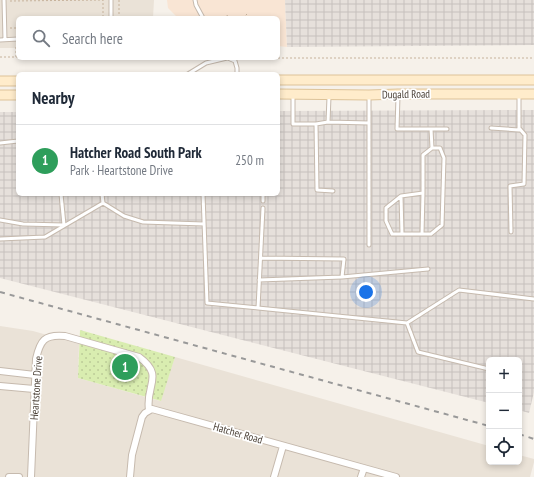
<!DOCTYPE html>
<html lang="en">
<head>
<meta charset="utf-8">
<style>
  :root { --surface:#fff; --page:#f6f6f7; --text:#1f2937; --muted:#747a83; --line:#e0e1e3; --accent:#2563eb }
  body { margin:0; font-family:"PT Sans Narrow",sans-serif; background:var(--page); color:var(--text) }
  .controls { position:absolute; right:12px; bottom:12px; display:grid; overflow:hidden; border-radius:6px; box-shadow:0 2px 6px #0003 }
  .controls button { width:36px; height:36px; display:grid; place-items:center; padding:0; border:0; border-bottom:1px solid var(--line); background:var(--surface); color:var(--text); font:20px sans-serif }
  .you { position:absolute; left:366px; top:292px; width:14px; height:14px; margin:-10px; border:3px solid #fff; border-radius:50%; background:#1a73e8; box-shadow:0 0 0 6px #1a73e833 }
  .badge { display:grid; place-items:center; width:26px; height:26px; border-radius:50%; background:var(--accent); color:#fff; font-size:13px; font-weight:700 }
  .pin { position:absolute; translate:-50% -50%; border:2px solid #fff; box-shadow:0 1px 4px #0006 }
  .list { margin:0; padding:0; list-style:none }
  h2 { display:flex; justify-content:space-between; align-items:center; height:52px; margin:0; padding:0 16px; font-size:17px }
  h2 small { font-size:13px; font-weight:400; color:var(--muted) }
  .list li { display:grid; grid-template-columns:26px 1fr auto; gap:12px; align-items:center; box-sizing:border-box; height:72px; padding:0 16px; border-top:1px solid var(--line) }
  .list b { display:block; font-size:15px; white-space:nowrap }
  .list p { margin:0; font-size:13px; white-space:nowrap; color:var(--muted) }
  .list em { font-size:13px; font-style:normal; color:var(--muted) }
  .icon { flex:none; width:22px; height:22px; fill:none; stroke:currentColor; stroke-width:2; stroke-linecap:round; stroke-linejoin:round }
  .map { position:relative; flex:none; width:534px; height:477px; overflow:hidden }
  .search { position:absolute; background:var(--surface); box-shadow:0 2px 6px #0003; left:16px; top:16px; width:264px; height:44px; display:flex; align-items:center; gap:10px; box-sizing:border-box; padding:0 14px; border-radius:6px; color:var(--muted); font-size:15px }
  .panel { position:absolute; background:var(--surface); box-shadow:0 2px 6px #0003; left:16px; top:72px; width:264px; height:124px; border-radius:6px }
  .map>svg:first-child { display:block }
  .residential { fill:#eae2d7 }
  .commercial { fill:#f9e5d4 }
  .industrial { fill:url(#industrial-grid) }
  .park { fill:url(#park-dots) }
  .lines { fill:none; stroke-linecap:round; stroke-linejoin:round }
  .lane-casing { stroke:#c6baae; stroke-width:5 }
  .street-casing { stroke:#c6baae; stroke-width:8 }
  .secondary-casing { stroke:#ddc398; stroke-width:11 }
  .path { stroke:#c6b29b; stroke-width:1; stroke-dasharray:2 2; stroke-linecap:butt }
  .lane { stroke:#fff; stroke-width:3 }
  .street { stroke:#fff; stroke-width:6 }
  .secondary { stroke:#ffeccb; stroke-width:9 }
  .rail { stroke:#999; stroke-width:2; stroke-dasharray:5 5; stroke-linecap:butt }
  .labels { text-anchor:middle; stroke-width:3.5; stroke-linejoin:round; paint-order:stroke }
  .street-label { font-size:11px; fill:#4b4137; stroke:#fff }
</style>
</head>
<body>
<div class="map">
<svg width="534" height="477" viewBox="0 0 534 477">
  <defs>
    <pattern id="industrial-grid" width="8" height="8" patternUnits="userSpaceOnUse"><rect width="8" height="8" fill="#e6e0db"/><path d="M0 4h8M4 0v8" fill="none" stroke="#c7c1bd"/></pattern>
    <pattern id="park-dots" width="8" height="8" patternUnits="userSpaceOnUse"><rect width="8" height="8" fill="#d9edb0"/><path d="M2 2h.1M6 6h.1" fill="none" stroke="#bccc98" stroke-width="1.8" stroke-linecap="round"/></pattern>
  </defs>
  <rect width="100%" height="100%" fill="#f6f1ea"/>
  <path class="residential" d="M0,0H154L153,18H18V48H0Z
    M0,326L33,331L79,344L78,378L160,401L175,357L489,446V462H519V455L534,459V462L530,477H0Z"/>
  <path class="commercial" d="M167,0H285L287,47L278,46V18H178L168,8Z"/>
  <path class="industrial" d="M285,0H534V45L287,47Z
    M534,110V392L529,413L519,410V360H489V403L0,278V112H18V194H278V111Z"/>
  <path class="park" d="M80,330L175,357L161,401L78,378Z"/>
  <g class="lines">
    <defs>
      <path id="lane" d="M4,0L5,40
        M195,0L196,5L203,18
        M111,18V0
        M0,40L18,39
        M228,58L235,61L237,68V74
        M188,74L206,63L227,58
        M293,96V124H316L317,190L333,191
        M398,96L397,129H447
        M329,97L328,122L369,123
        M369,97V245
        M316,124L328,122
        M491,128L519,130V95
        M0,143L18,141
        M423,193V155L432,148
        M102,194L103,203L124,216L143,222L204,224
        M203,194L207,303L258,308L263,208
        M401,196L402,234
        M263,201V194
        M0,220L23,224L64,225L61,194
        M511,232L510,186L524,184L525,135L519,128
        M422,234L423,193L401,196L386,208V221L392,234H431L442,225L444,158L440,148H432L431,129
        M0,239L45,237L103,203
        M261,258L344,259L342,277L428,269
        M259,280L342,277
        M258,308L407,323L418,352L489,369
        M407,323L459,290L534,299"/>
      <path id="street" d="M0,371L35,375
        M0,386L34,389
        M9,477H19
        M31,477L36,359C40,341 44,334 65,336L139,357C165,376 145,385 149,410
        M130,477L132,455L142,417L145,413L152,409L396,477
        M274,477L283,446
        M361,477L364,468"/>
      <path id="secondary" d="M278,80H534
        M0,81H18
        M278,94L369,95L398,94H534
        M0,95H18"/>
    </defs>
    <use href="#lane" class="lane-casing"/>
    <use href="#street" class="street-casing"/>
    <use href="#secondary" class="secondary-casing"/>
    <path class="path" d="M119,0V18
      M10,1L103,0V18
      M227,15L228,18
      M243,18L247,14
      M10,28H18
      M0,57H18
      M16,57V45
      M258,58H534"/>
    <use href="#lane" class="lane"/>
    <use href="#street" class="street"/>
    <use href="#secondary" class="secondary"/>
    <path class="rail" d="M0,292L489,426
      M519,434L534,439"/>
  </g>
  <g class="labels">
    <g class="street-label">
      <text transform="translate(406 94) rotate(-1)" y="4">Dugald Road</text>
      <text transform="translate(36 388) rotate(-86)" y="4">Heartstone Drive</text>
      <text transform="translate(238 433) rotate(16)" y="4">Hatcher Road</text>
    </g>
  </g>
</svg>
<div class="controls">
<button>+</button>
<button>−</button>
<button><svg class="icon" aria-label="locate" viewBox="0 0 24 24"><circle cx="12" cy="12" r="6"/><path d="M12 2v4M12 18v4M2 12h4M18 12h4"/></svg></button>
</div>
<div class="you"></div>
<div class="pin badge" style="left:125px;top:367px;background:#2e9e5b">1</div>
<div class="search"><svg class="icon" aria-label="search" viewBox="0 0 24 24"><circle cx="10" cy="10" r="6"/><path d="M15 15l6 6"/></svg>Search here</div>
<section class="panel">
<h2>Nearby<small></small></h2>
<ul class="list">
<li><span class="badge" style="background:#2e9e5b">1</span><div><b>Hatcher Road South Park</b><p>Park · Heartstone Drive</p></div><em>250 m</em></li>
</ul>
</section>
</div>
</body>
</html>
